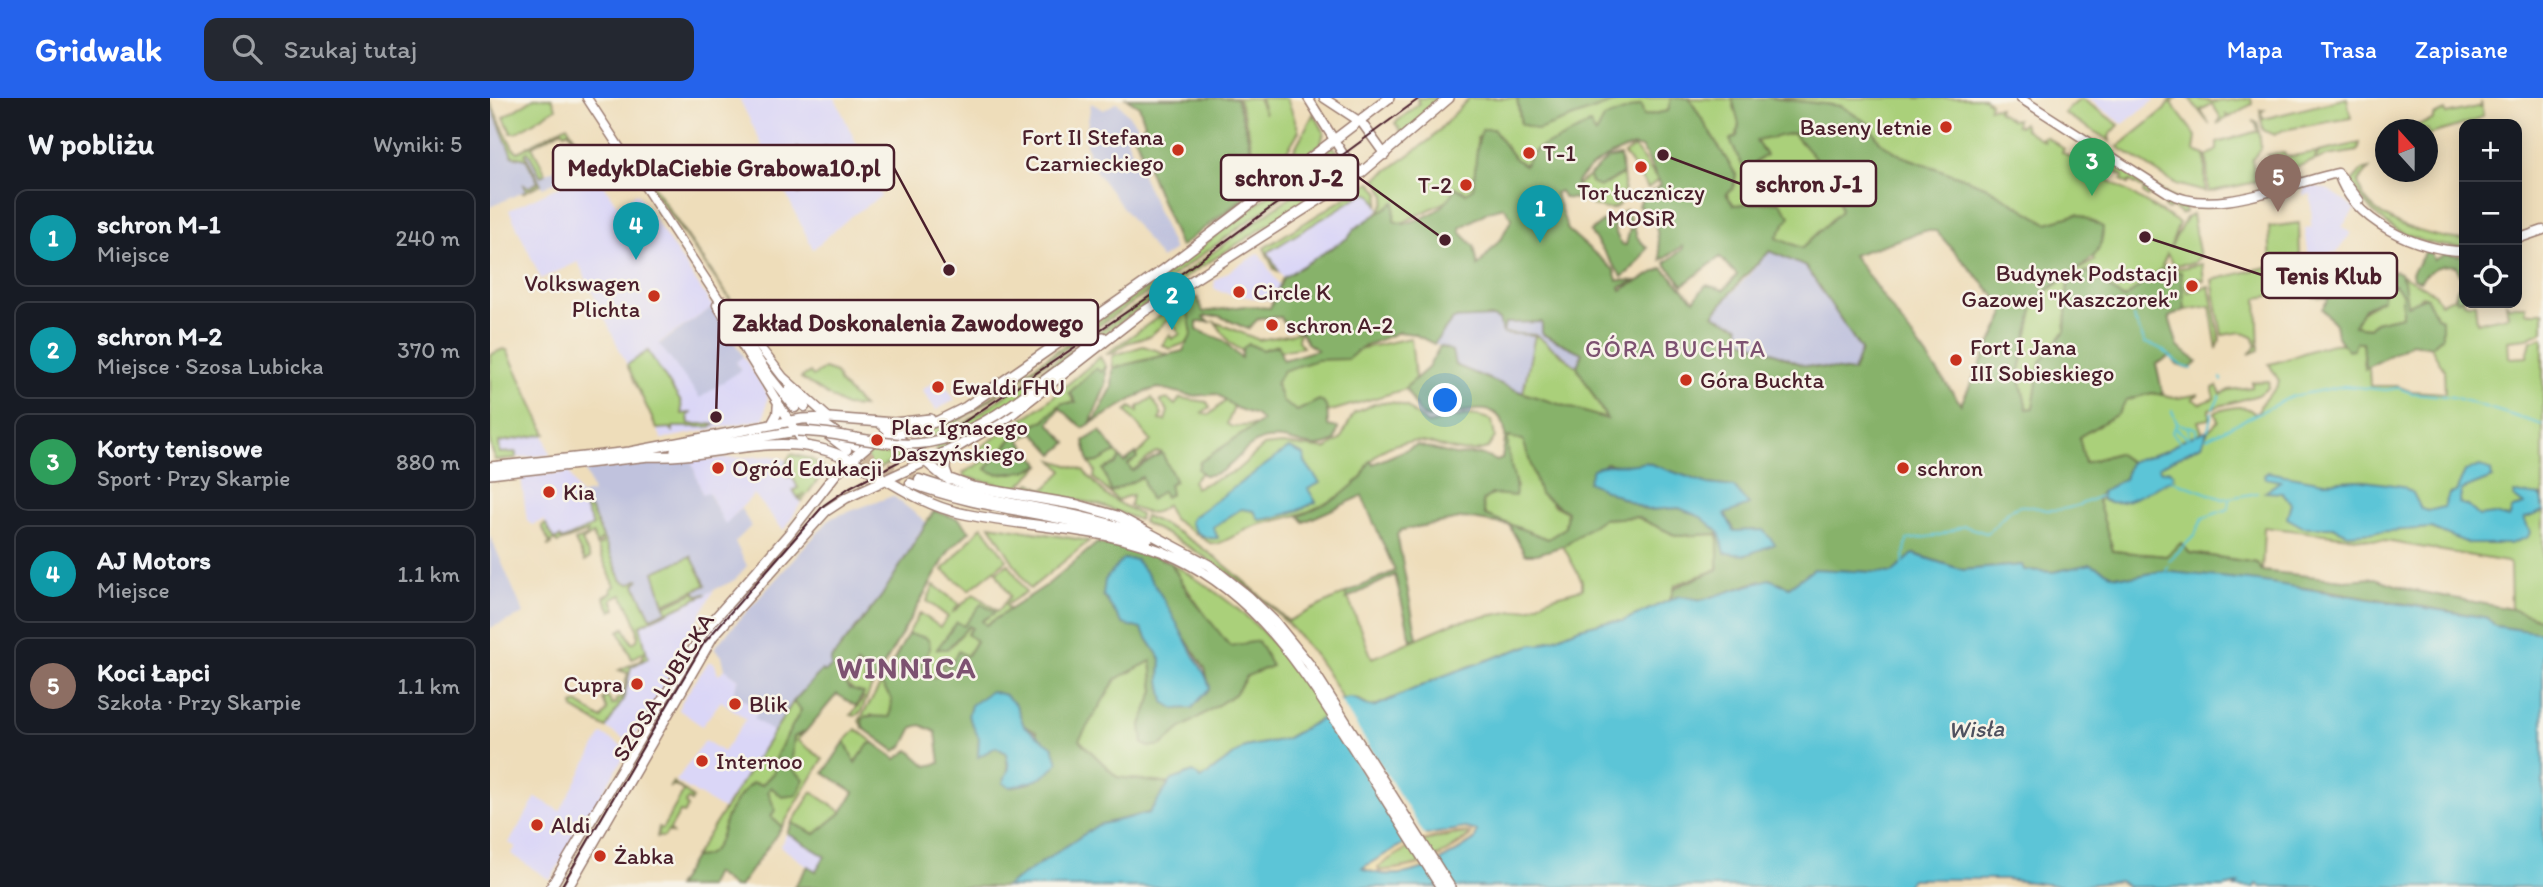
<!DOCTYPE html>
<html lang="pl">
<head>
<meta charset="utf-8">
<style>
  :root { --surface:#171b24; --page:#242831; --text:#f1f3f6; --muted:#9ea1a6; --line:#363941; --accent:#2563eb }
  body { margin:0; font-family:Itim,sans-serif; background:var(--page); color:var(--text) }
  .controls { position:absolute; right:21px; top:21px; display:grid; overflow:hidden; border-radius:14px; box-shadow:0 4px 18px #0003 }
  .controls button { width:63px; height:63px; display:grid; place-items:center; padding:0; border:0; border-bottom:2px solid var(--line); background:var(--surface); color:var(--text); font:35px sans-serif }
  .compass { position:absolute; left:1885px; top:21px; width:63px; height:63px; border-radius:50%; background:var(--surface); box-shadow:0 4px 18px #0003; rotate:339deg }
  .you { position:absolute; left:956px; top:303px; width:24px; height:24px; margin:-18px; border:5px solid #fff; border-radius:50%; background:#1a73e8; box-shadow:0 0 0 10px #1a73e833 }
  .badge { display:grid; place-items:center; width:46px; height:46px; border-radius:50%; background:var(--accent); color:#fff; font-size:23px; font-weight:700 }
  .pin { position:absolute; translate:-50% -58px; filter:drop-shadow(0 2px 4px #0008) }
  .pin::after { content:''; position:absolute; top:37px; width:24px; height:21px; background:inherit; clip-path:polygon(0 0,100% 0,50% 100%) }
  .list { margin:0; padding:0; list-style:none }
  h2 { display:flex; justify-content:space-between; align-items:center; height:91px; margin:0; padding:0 28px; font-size:30px }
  h2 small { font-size:23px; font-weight:400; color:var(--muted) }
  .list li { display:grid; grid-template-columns:46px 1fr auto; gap:21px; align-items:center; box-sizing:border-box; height:98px; margin:0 14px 14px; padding:0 14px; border:2px solid var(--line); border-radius:14px }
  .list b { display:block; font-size:26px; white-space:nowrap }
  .list p { margin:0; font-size:23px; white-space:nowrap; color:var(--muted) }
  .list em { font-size:23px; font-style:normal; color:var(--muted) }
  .icon { flex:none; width:38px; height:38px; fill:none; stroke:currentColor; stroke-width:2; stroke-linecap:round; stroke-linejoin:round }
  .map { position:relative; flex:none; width:2053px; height:789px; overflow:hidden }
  header { display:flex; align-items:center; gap:42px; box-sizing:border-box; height:98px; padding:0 35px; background:var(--accent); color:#fff }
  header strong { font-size:33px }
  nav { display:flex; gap:38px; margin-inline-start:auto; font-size:24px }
  .search { width:490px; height:63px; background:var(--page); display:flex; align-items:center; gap:18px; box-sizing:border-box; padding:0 24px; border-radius:14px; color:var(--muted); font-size:26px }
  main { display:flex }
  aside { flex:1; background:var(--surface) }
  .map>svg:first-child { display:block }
  .built { fill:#dad6f7 }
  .industrial { fill:#c0c2dd }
  .green { fill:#aad07a; stroke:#7a7852; stroke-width:2 }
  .forest { fill:#87b26a; stroke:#68684a; stroke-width:2; fill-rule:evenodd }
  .sand { fill:#eeda9e; stroke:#9c7c64; stroke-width:2; fill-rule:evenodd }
  .water { fill:#5cc5d7; stroke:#537281; stroke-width:2; fill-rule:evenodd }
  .pier { fill:#eeddba }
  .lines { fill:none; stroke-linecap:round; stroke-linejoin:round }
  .stream { stroke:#5cc5d7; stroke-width:2 }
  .secondary-tunnel { stroke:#cdb79d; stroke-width:8; stroke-dasharray:8 4; stroke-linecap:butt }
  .secondary-casing { stroke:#9c7e72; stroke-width:11 }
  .primary-casing { stroke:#9c7e72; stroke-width:12 }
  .secondary { stroke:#fff; stroke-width:8 }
  .primary { stroke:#fff; stroke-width:9 }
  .tram { stroke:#4a1f2b; stroke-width:2 }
  .primary-bridge-casing { stroke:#9c7e72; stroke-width:12; stroke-linecap:butt }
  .primary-bridge { stroke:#fff; stroke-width:9 }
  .poi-dot { fill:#c8321e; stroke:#f7f3e8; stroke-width:2.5 }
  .labels { text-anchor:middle; stroke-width:5; stroke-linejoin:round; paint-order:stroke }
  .poi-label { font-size:23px; fill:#4a1f2b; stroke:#f7f3e8; text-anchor:start }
  .street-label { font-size:23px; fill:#4a1f2b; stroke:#f7f3e8 }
  .neighbourhood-label { font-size:24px; letter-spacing:2px; fill:#7d5271; stroke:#f7f3e8 }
  .water-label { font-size:24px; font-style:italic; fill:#4f515f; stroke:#f7f3e8 }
  .district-label { font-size:30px; font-weight:bold; letter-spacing:2px; fill:#7d5271; stroke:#f7f3e8 }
  .leader { fill:none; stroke:#4a1f2b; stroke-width:2.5 }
  .callout-dot { fill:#4a1f2b; stroke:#f7f3e8; stroke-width:2.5 }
  .callout { fill:#f7f3e8; stroke:#4a1f2b; stroke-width:2.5 }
  .callout-label { font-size:24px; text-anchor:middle; font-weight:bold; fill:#4a1f2b }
</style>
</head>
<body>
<header>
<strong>Gridwalk</strong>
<div class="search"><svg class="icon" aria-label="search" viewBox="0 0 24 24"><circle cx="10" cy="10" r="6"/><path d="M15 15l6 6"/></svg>Szukaj tutaj</div>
<nav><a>Mapa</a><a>Trasa</a><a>Zapisane</a></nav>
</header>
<main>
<aside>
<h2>W pobliżu<small>Wyniki: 5</small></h2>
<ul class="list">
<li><span class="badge" style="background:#0f9aa8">1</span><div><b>schron M-1</b><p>Miejsce</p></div><em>240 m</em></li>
<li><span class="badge" style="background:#0f9aa8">2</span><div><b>schron M-2</b><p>Miejsce · Szosa Lubicka</p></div><em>370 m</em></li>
<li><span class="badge" style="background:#2e9e5b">3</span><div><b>Korty tenisowe</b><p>Sport · Przy Skarpie</p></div><em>880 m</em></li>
<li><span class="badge" style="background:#0f9aa8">4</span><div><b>AJ Motors</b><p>Miejsce</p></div><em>1.1 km</em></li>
<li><span class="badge" style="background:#8d6e63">5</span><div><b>Koci Łapci</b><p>Szkoła · Przy Skarpie</p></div><em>1.1 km</em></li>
</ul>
</aside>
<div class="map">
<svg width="2053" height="789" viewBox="0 0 2053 789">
  <rect width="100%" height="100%" fill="#f7f3e8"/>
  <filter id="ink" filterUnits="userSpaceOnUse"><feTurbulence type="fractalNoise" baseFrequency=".0143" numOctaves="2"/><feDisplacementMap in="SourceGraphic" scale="14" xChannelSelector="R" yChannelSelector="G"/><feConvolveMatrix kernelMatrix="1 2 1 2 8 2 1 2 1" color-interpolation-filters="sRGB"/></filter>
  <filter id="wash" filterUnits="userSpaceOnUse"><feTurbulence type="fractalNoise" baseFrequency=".00686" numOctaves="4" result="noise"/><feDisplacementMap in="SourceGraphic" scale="28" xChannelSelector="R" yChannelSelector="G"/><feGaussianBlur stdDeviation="1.57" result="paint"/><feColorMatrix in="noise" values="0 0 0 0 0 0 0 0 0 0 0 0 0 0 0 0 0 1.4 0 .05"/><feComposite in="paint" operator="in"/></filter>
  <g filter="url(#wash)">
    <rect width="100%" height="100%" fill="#eeddba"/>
    <path class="built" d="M249,0H345L391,98L360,119L323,151Z
      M1597,0H1667L1633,26Z
      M104,72L127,107L147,95L223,209L169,245L251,271L246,264L253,258L278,297L274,321L172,341L88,164L51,181L19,112Z
      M1821,87L1839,92L1865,111L1852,129L1861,135L1847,154L1819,158L1815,130L1822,129L1821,96L1813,97V88Z
      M874,95L882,97L890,111L859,139L793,180L777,154Z
      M769,155L789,187L780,203L731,194L724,190L725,182Z
      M450,280L465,302L446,312L432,292Z
      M54,337L60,357L9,361L0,342Z
      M281,358L295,361L317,395L296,429L293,432L264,396L235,427L219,395L212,396L201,362Z
      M79,374L104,428L72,442L70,439L63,442L54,422L42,427L37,423L31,379Z
      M224,492L189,556L192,558L141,645L116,630L130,608L141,569L157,560L150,527Z
      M219,563L225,566L228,577L235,571L249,581L243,594L269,612L266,620L284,634L233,711L186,683L215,642L233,654L256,621L231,603L212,628L189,612L190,606Z
      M112,636L138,652L60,782L21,756L26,749L19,745L46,699L70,713Z
      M297,735L335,758L325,774L290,748Z"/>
    <path class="industrial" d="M0,4L23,52L38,54L51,78L82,62L80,57L107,44L115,58L53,90L50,86L0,109Z
      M627,4L648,28L637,41L684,152L671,161L601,67L595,41L601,5L614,12Z
      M1280,153L1316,169L1371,252L1363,274L1313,267L1251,241L1223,217Z
      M223,209L253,258L246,264L251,272L210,300L169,246Z
      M1003,219L1009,222L1014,233V225L1053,224L1052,236L1092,256L1087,269L1045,237L1033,295L965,267L962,253L944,246L962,221Z
      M201,362L212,396L218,394L235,426L251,411L261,428L245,444L257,468L245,482L151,526L89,397L103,394L95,372Z
      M403,398L436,424L391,499L341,560V569L335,574L332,572L303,604L284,634L264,621L269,612L243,594L249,581L235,571L232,558L224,550L341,420Z
      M0,437L34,516L0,530Z"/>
    <path class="green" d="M44,0H62L66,10L26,35H21L14,19Z
      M748,0H768L775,16L770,0H797L809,33L785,73L759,94C766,55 761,37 748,0Z
      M927,0H953L913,36L905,25L929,6Z
      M979,0H1027L1031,26L1136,0H1181L1178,13L1154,18L1150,7L1106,37L1065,44L1035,67L1025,61L1003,31L987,40L989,55L983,90L977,95L965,89L961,101L904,129L890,111C901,100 893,91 886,81L941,41Z
      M1199,0L1243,1L1249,26L1247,38L1241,41L1260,80L1265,65V43L1303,35L1346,84L1351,113L1312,150L1286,140L1289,104L1244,107L1236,96L1246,77Z
      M1281,0H1494L1500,5L1499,10L1509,9L1508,13L1522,22L1527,21L1526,27L1530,28L1533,25L1535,31L1555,44L1551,40L1555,38L1574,51L1572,54L1591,66L1594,64L1607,72V75L1689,125L1680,150L1696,120L1702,117L1710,159L1704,165L1684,167L1677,156L1672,168L1691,170L1712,166L1714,183L1707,180L1699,182L1696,188L1698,194L1719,188L1730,242L1727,251L1720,208L1695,212L1687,174L1671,172L1634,201L1597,173L1578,186L1575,233L1551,265L1543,310L1537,311L1529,277L1545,203L1580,176L1604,163L1588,116L1557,125L1495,88L1412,58L1390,44L1379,26L1342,7Z
      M1591,0L1629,27L1619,38L1620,43L1574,15Z
      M1682,0H1687L1681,5L1706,38L1704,53L1715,57V94L1686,86L1628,49L1674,12Z
      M1699,0L1725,4L1761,0L1762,6L1740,19L1736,17L1737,20L1727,26L1731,20L1722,6L1711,12L1720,27Z
      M1857,0L1861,20L1793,32L1785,37L1773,32L1770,12H1774L1771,14L1773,21Z
      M0,4L23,50L28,54L77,27L92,52H86L84,50L88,48L78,33L75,35L72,32L42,48L56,76L51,78L38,54L35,56L51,86L32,95L36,92L34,87L39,89L48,84L36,61L22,58Z
      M1991,4L1993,17L1985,23L1938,37V32L1916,31L1943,22V18L1955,13L1956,16L1991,8Z
      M824,15L834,34L831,46L718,131L796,67Z
      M1762,23L1768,25L1771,50L1762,62L1766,84L1718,94L1717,58L1727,52V45L1768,33L1766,26Z
      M1870,45L1868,53L1837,58L1795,73L1778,57L1794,55L1796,59L1827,54L1825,61L1829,54Z
      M843,48L850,57L688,174L463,327L461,326L440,340L427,335L477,316L667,182Z
      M336,49L349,69L309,96L288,64L308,50L317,62Z
      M1144,49L1168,82L1158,90L1134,56Z
      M140,54L249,214L136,55Z
      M853,61L863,73L703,174L591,251L510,321L446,356V348L467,334L466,331L690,178Z
      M1621,61L1694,107L1696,114L1691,116L1681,109L1678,112L1674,109L1675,105L1660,96L1657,99L1653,95L1654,91L1640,83L1638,86L1632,82L1633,78L1618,69L1613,70Z
      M1879,71L1868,84C1875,124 1942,139 1974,142V149C1927,149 1883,127 1861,84L1871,73Z
      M1133,76C1138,114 1122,119 1090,101L1087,87L1099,78L1101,84L1117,86Z
      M881,84L890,95L888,107L882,97L874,95L778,154L788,173L784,171L774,150Z
      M1809,125L1811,193L1767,200L1769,252L1759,256L1767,248L1763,239L1751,234L1732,237L1722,182L1781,168L1779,129Z
      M1912,177L1944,195L1950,205L1964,200L1971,202L1974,199V205H1985L1987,224L2018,218L2016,205L2019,208H2036V214H2053V233L2037,240L2018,242L2019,260L2037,259L2041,243L2053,239V522L2021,511L2020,466L2017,464L1901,444L1774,429L1772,473L1767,465L1700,455L1676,458L1623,453L1607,400L1632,404L1681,382L1669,369L1711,347L1718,333L1728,323L1725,314C1738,311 1753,304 1764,315L1769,312C1771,299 1786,296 1789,283L1779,266C1801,262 1823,249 1844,246C1854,244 1860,248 1870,243L1875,249L1873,267L1879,271L1880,288H1907L1920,293L1955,295L1954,272L1941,249L1952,239V231L1937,200L1932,198L1926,205L1917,207Z
      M1905,187L1912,195V218L1885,224L1879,230L1864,228C1868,205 1893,212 1894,190Z
      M701,196L703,198L696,205L702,231L701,243L680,251L672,247L680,237L682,241L690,236L679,221L660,238L637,245L623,255L616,256Z
      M725,224L769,242L803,236L809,232L808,243L813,249L791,253L788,247L772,252L759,246L754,254L740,245Z
      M1013,235L1046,237L1087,269L1117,322L1033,295L1045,237Z
      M921,240L926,288L797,326L783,269Z
      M653,248L678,256L623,270L622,259L625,257Z
      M13,251L17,252L56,336L9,344L10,355L26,354V360L5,362L0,345V257Z
      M158,253L191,304L192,316L202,315L198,317L199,326H226L220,329H183V333L180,330L167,331L137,267Z
      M610,259L616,269L610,275L606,271L579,295L586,306L572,305L553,323L525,337L496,371C507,381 538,372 551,367L527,390L475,379L473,375L494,363L488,351L552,308Z
      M334,271L346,275L350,285L373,309L355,308L311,280L320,274L323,278Z
      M1779,283L1778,290L1768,297L1719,311V321L1708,323L1712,334H1715L1692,342L1676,353L1640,364L1627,355L1595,365L1589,339L1629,315L1635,302L1662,295L1689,300L1709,296L1702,301L1711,306L1724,300L1723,290L1727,288L1731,296L1739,292L1762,289V284Z
      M662,300L672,316L669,322L675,323L678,313L670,303L678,301L685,307L690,300L717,304L720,309L712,315L719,317L739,300L745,307L737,326L742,329L763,327L771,333L715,371L703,383L705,390L746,373L774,348L792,346L836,351L850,342L864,315L884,306L902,304L917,309L937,326C960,323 978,310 1002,323L1005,339L998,350C960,363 942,334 904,347C882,355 883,363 871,380C867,387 853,396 846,400C822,415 798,420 771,426C756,430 741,441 727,446L720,445L683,421L676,407C665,419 653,415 640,408L642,397L627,402L604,380L605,373L599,365L608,364L626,354L630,359L627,366L679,386L685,383L671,354H666L642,373L638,366L661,343L636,313L641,309L648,314V309Z
      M1017,339L1033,342L1063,407L1077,414L1075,430L1058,441L995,417L992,403L1002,396L1027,389L1018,368Z
      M389,348L414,350L420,355L386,372L379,367L377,359L381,351Z
      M301,356L321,361L336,371L312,403L309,401L314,395L308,400L303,392L308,390L302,378L298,379L296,365Z
      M563,362L593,372L617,398L650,417L649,422L610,407L534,391L541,385L554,392L573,373Z
      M94,408L101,412L132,483L140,486L149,481L145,487L161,520L177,513L175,508L205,494L207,497L216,496L150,527L158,560L141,569L134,600L116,630L84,611L83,607L87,605L112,621L117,612L113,601L118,599L122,607L127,605L126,602L132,599L138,575L129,572L151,562L155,553L142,561L129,533L134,530L142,545L147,542C151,531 139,509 132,497L122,501L126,511L121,513L114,499L122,495L121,490L125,488L108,451L107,448L112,446L111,442L106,447L103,436L92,443L100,460L95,463L85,443L96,439L98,434L67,445L65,442L61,444L62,447L57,448L60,446L52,428L56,426L64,442L70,439L72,442L103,428Z
      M655,418C711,441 753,482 798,523L856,495L882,560L965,524L1041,510L1059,500L1092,491V483L1073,448L1111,421L1147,419L1187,438L1228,436V471L1185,487L1180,502L1133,523L1114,524L1090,530L1049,548L1043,546L959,576L880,610L870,602L852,601C810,519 733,464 653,424Z
      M500,427L599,443L540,491Z
      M492,428L517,462L479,492L453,472Z
      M201,458L216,487L174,506L164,474Z
      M681,465C759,512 787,542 837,618L795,641L755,649L711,681L681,686L627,679L588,641L626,581L661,562L664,593L651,627L672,647L690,631L745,596L757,578C734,538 703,505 681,465Z
      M519,466L536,494L516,507L519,512L496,527L491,523L474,528L467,524L463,546L479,527L486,542L477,558L459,569L456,565L455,574L443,580L431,568L440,550L418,536L430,515L450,529L458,519L437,503L444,487L469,506L462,515L484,496L508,513L520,498L506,474Z
      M367,565L375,572L378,587L382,588L371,614L365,618L361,617L374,600L356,587Z
      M391,586L402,601L400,619L392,621L381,617L372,622L373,630L369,623Z
      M303,604L312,612L287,656L284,674L272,687L266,685C257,694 245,704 239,715C230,731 234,760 204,759Z
      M366,631L384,645L379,646L365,666L355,643Z
      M316,633L307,642L333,661L292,729L281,719L278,693L301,670L304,639Z
      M183,684L203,700L201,704L198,701L195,706L198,709L194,715L190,714L180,731L182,735L178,733L174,739H167L169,729L172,731L194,693L184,687L179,690Z
      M322,694L352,714L325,736L302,725Z
      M978,735L979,738C946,762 930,769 890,773L888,769C920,746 939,739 978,735Z"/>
    <path class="forest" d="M636,0H746C759,38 765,56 757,97L690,149L644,36L655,26L649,8Z
      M1027,0H1136L1048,32L1031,26Z
      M1181,0H1199L1246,77L1243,91L1236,96L1244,107L1289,104L1300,118L1286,140L1312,150L1351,113L1345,83L1303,35L1266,43L1276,57L1265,65L1259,81L1240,42L1247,38L1249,26L1242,0H1281L1351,8L1379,26L1390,44L1412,58L1495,88L1557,125L1588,116L1613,129C1613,156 1601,162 1581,175C1568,183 1557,194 1545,203L1529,277L1537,311L1543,310L1550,265L1575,233L1578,186L1597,173L1634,201L1671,171L1691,174L1695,212L1679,219L1688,249L1708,264L1699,271L1687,267L1681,258L1666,266L1673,297L1662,295L1636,302L1629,315L1589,339L1595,365L1627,355L1640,364L1634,381L1611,394L1607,400L1623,453L1676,458L1691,445L1700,455L1767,465L1772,473L1854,482L1885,480L1921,492L2021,511L2053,522V535L2005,528L1998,520L1840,493L1671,473L1643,479L1623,477L1601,466L1563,474L1534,472L1532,467L1473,472L1424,456L1402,475L1324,471L1299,489C1272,471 1242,498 1213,501C1201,503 1193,497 1180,502L1184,490L1228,471V436L1187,438L1147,419L1112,421L1073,448L1047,456H1035L1019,427L975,420L912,432L907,436L927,540L921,542L905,477L856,501V495L905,473L872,398L814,424L809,418L849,399L871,380L880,363L883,366L927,347L965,357L990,356L1007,363L1012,361C1013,353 1016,342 1015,334C1010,288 946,329 933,318C926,312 921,298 915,290L938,270L950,248L962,253L965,267L1033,295L1117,321L1087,269L1092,255L1052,236V224L1015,225L1013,235L1009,222L1003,219L963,221L944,246L924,236L909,234L872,249L858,261L827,262L793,273L786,286L793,304L807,313L829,302C840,307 837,318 838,328L848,330L845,343C819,357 806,337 777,341C750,345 743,379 714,377L708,371L710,364L772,323L766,317L746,310L727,296L703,298L669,290L657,293L593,330L570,310L559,325L577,345L564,356L544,334L530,342L551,367C538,373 508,381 496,371L525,337L553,323L572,305H586L580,294L606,270L611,274L616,269V287L601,323L606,320L622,290L623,270L693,253L702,236L696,205L700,199L708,200L713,214L754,208L780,210L793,180L859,139L864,131L905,104L904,123L914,126C936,120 958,111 965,89L976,95L983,90C986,73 985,43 993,31H1003L1025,61L1035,67C1043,52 1048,48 1064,44C1073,41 1089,31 1100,26L1106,36L1114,20L1151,7L1154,18L1178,13ZM1143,48L1152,50L1171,87L1155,98L1148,108L1165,119L1171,162L1193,148V151L1175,165L1193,187L1230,159L1247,177L1234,192L1216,187L1204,202L1173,170L1131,192L1130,189L1148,183L1127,182L1124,172L1078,132L1065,95L1070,93L1074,100L1090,101L1086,86C1097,66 1123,55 1143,48ZM1014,109L1022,120L1012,139L988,168L984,148L972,136L970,130L999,113ZM1434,133H1446L1513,207L1514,218L1471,306L1363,157ZM1280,153L1316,169L1371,252L1363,274L1313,267L1251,241L1249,228L1223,217L1252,181ZM716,218H729L758,231L769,220L791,219L797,232L805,224L817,245L827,252L793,262L788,247L772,252L759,246L753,250L751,260L733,242L707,232V224H720L713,220ZM1018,339L1033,342L1050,396L1077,414L1075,430L1058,441L995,417L992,403L1002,396L1025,398C1029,383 1015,361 1018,339ZM1155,364L1218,386L1244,389L1235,416L1245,433L1273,432L1229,434L1212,419L1189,410L1156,412L1099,384L1116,365L1139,369Z
      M1130,58L1133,76L1109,89L1101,84L1099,78L1117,61Z
      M1136,112L1141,123L1123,129L1131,146L1136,147L1140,130L1144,128L1147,139L1157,150C1150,162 1144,171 1132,179L1100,134L1113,123L1120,125Z
      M1936,153L1941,155L1944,162L1956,156L1974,158V199L1967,203L1964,198L1972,181L1966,168C1950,165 1940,171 1930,183L1923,180L1922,175Z
      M1844,163H1853L1861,170L1872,166L1877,171L1871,182L1876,186L1905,173L1910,175L1914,183L1917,207L1936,199L1947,219L1952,221V239L1941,249L1922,245L1875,271L1873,244H1867L1863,251L1857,252L1847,237L1845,226L1832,211L1839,200L1824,199L1834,186H1847L1840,170ZM1905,187L1912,195V218L1885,224L1879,230L1864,228L1874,210L1893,201L1894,190Z
      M610,333L626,354L608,364L599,365L594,343Z
      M646,355L647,360L638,366L642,373L672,355L685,382L679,386L681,396L675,399L672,393L660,402L652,379L621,394L613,371L626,366L630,359L634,364Z
      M444,413L469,421L480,433L460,451L382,588L375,583V572L367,566L356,587L359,591L374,595L366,608L347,596L316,633L304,639L301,670L314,681L307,697L292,699L281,689L278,693L285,712L281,719L292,729L249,789H243L225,775L218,789H186L204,759C232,760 230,732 238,716C243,706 254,692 262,685L272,687L284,674L287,656L311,612L303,604L332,572L335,574L341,569V561L391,499Z
      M607,445L658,455L681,465L698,495L740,548L768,543L782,568L757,578L745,596L690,631L672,647L659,649L653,646L651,627L664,593L661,563L626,581L589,642L627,679L681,686L659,715L608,727L515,789H304L318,768L326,773L335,758L297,735L302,725L325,736L352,714L364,694L334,675L355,643L365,665L379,646L384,645L406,661L419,652L437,668L450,665L446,634L431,627L423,629L414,647L405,653L373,630L372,622L376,618L400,619L402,601L391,586L418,536L435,539L439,543L440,550L431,568L443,580L455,574L451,568L455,565L459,569L468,553L477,558L486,543L477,536L482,530L479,528L457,551H447L467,524L474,528L491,506L506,514L492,523L496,527L557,487ZM613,497L695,540L715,571L720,590L702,610L670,582L671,561L664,551L651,531L633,526ZM526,607L534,628L547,634L541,685L520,689L516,655L506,649L488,659L489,640Z"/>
    <path class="sand" d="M975,730L987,733L985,741C953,763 911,789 872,770L925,739ZM978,734L982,735L980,739C947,763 930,769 889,773L888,769C920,746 939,737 978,734Z"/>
    <path class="water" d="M1718,332L1711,347L1669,369L1671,373L1679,372L1683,376V381C1661,390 1635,412 1612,402L1611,394L1634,381L1640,364L1676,353L1692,342Z
      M799,350L814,357L815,364L830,385L818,391L826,404C807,414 790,420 769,422L764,413L751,411L723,429L728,440C716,442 704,435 700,424L703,419Z
      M1155,364L1218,386L1244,389L1259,407L1235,416L1244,433L1273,432L1285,446L1256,457L1235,455L1229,434L1211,419L1189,410L1157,412L1098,384L1103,371C1120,363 1137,370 1155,364Z
      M1990,368L2001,373L2002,380L1972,392L1969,405L1978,408L1989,418L2004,416L2019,420L2023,410L2034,407L2024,399V395L2051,398L2053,413L2034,421L2040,434L2038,439L2020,446H1980L1941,430L1858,436L1843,429H1813L1797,420L1801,405L1792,395L1775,394L1790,383L1775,380L1774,377L1778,374L1834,384L1867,382L1912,388L1923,395L1931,411L1938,413L1954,409L1959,396L1966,394L1975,373Z
      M1423,456L1473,472L1532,467L1534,472L1563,474L1601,466L1623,477L1643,479L1671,473L1768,483L1998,520L2005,528L2053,535V789H1772L1767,786L1765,789H1745L1748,786L1733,789H1638L1629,783L1580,789L1514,781H1422L1416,789H515L608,727L659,715L682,682L703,674L711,681L755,649L795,641L837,618L842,606C870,592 863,607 884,609L953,578L1043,546L1049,547L1090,530L1114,524L1133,523L1189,498L1212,502L1279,481L1299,489L1324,471L1402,475ZM975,730L987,733L985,742C954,763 911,789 872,770L925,739Z
      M633,461L646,462C670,491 683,518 700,551C708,566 716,574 720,590L702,610L685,611L674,604L670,582L671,561L651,531L633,526L613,497L615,482Z
      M501,593L515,597L526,607L534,628L563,649L568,664C555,682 541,685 520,689L513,685L519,670L516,655L506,649L488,659L489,640L478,618L481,607Z"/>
    <path class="pier" d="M848,599L936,739L918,746L835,614L839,605Z"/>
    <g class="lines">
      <path class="stream" d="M1643,219L1655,245C1683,251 1680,267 1702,271
        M1731,280L1732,283
        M1723,310L1730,298
        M1682,313L1687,325
        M1687,325L1698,329L1699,339
        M1687,326L1682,334L1690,344
        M1699,328L1707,331L1705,338
        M1686,330L1697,340
        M1718,332L1722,314
        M1717,340L1803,298L1854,288L1896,292L1908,290L1922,295L1963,299L2053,327
        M1681,382L1733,401L1767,395
        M1679,463L1704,438L1713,420L1738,411L1739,402
        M1413,465L1417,442L1450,437L1474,428L1496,435C1510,427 1514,412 1530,408C1538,406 1548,411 1557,412C1576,413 1593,406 1610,398
        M1676,474L1678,468"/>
    </g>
  </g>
  <g filter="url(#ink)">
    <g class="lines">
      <path class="secondary-tunnel" d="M366,349L404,372L429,381
        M362,356L420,385"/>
      <defs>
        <path id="secondary" d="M97,0L277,275L305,310
          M818,0L853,56L871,75
          M834,0L872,25L895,57
          M1530,0L1677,94C1722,121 1799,85 1848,75
          M1848,75C1863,123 1927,153 1974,153
          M1850,77L1869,102
          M2027,141L2053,132
          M234,203L293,279L339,320
          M227,207L315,348
          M298,292L315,309
          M322,325L357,352
          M333,325L365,348
          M281,327L287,316L288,303
          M429,381C504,408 585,409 660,439
          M420,385C497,415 580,415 657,445"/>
        <path id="primary" d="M521,307L613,239
          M390,325L454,379L482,389L588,407L627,418L719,467L758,498L785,524L819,566L960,789
          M185,353L307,333
          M456,355L455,371L459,382
          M0,369L140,354L312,321L339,320L404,325L440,321
          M0,376L159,358C215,361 272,338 327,350C377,361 415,403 470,415C541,431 621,428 687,460C770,499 816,576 864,651C893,697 922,743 951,789
          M61,789L214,533L298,437L348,373L382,344L448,323L476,309L672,173L899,0
          M78,789L223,538L336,413L356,400L469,348L518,319L650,216L871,75L959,0"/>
      </defs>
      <use href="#secondary" class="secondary-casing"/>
      <use href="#primary" class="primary-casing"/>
      <use href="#secondary" class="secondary"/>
      <use href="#primary" class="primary"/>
      <path class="tram" d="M71,789L214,545L334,407L360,389L437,349L669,192L930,0"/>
      <defs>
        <path id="primary-bridge" d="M307,333C339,333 368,342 399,345C445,351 484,333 521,307"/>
      </defs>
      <use href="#primary-bridge" class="primary-bridge-casing"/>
      <use href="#primary-bridge" class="primary-bridge"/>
    </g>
  </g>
  <g class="poi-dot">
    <circle cx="1456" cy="29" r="7"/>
    <circle cx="688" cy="52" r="7"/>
    <circle cx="1039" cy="55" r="7"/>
    <circle cx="1151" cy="69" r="7"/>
    <circle cx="976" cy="87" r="7"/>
    <circle cx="1702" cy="188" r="7"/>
    <circle cx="749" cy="194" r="7"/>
    <circle cx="164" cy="198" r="7"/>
    <circle cx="782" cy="227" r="7"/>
    <circle cx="1466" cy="262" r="7"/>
    <circle cx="1196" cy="282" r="7"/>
    <circle cx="448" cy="289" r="7"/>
    <circle cx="387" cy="342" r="7"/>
    <circle cx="228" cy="370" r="7"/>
    <circle cx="1413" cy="370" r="7"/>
    <circle cx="59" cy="394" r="7"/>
    <circle cx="147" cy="586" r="7"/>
    <circle cx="245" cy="606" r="7"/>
    <circle cx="212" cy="663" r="7"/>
    <circle cx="47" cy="727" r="7"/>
    <circle cx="110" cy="758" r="7"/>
  </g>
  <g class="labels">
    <g class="poi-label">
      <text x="1442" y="37" text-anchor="end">Baseny letnie</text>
      <text x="674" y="47" text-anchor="end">Fort II Stefana<tspan x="674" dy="26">Czarnieckiego</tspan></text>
      <text x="1053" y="63">T-1</text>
      <text x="962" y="95" text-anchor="end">T-2</text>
      <text x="1151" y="102" text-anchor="middle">Tor łuczniczy<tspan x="1151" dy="26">MOSiR</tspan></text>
      <text x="1688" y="183" text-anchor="end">Budynek Podstacji<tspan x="1688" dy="26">Gazowej "Kaszczorek"</tspan></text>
      <text x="150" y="193" text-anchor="end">Volkswagen<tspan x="150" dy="26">Plichta</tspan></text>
      <text x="763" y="202">Circle K</text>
      <text x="796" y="235">schron A-2</text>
      <text x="1480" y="257">Fort I Jana<tspan x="1480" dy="26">III Sobieskiego</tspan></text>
      <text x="1210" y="290">Góra Buchta</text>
      <text x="462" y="297">Ewaldi FHU</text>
      <text x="401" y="337">Plac Ignacego<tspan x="401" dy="26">Daszyńskiego</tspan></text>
      <text x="242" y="378">Ogród Edukacji</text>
      <text x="1427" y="378">schron</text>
      <text x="73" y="402">Kia</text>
      <text x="133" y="594" text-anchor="end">Cupra</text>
      <text x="259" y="614">Blik</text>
      <text x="226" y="671">Internoo</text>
      <text x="61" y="735">Aldi</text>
      <text x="124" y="766">Żabka</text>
    </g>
    <g class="street-label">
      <text transform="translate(173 589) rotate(-58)" y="8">SZOSA LUBICKA</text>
    </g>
    <g class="neighbourhood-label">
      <text x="1186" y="259">GÓRA BUCHTA</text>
    </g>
    <g class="water-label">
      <text transform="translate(1486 631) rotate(-2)" y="8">Wisła</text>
    </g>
    <g class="district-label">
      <text x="417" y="580">WINNICA</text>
    </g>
  </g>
  <path class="leader" d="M459 172L404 70M955 142L868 79M1173 57L1251 86M1655 139L1772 177M226 319L229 224"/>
  <g class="callout-dot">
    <circle cx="459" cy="172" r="7"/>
    <circle cx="955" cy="142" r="7"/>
    <circle cx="1173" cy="57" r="7"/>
    <circle cx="1655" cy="139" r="7"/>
    <circle cx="226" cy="319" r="7"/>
  </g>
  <g class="callout">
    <rect x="63" y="47" width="341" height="45" rx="7"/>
    <rect x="731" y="57" width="137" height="45" rx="7"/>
    <rect x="1251" y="63" width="135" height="45" rx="7"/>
    <rect x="1772" y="155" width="135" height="45" rx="7"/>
    <rect x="229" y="202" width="379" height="45" rx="7"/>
  </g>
  <g class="callout-label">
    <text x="234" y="78">MedykDlaCiebie Grabowa10.pl</text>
    <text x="799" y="88">schron J-2</text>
    <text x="1319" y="94">schron J-1</text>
    <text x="1839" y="186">Tenis Klub</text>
    <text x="418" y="233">Zakład Doskonalenia Zawodowego</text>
  </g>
</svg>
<div class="controls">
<button>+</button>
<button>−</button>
<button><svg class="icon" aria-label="locate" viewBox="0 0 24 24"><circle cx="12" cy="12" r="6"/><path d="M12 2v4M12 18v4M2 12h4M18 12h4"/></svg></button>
</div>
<svg class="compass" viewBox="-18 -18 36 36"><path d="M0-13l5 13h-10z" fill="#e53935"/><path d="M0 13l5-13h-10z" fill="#9ea1a6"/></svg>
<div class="you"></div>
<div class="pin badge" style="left:1050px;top:145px;background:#0f9aa8">1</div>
<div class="pin badge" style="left:682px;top:232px;background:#0f9aa8">2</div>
<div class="pin badge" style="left:1602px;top:98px;background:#2e9e5b">3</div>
<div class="pin badge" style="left:146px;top:162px;background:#0f9aa8">4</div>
<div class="pin badge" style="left:1788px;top:114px;background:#8d6e63">5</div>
</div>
</main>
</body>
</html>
